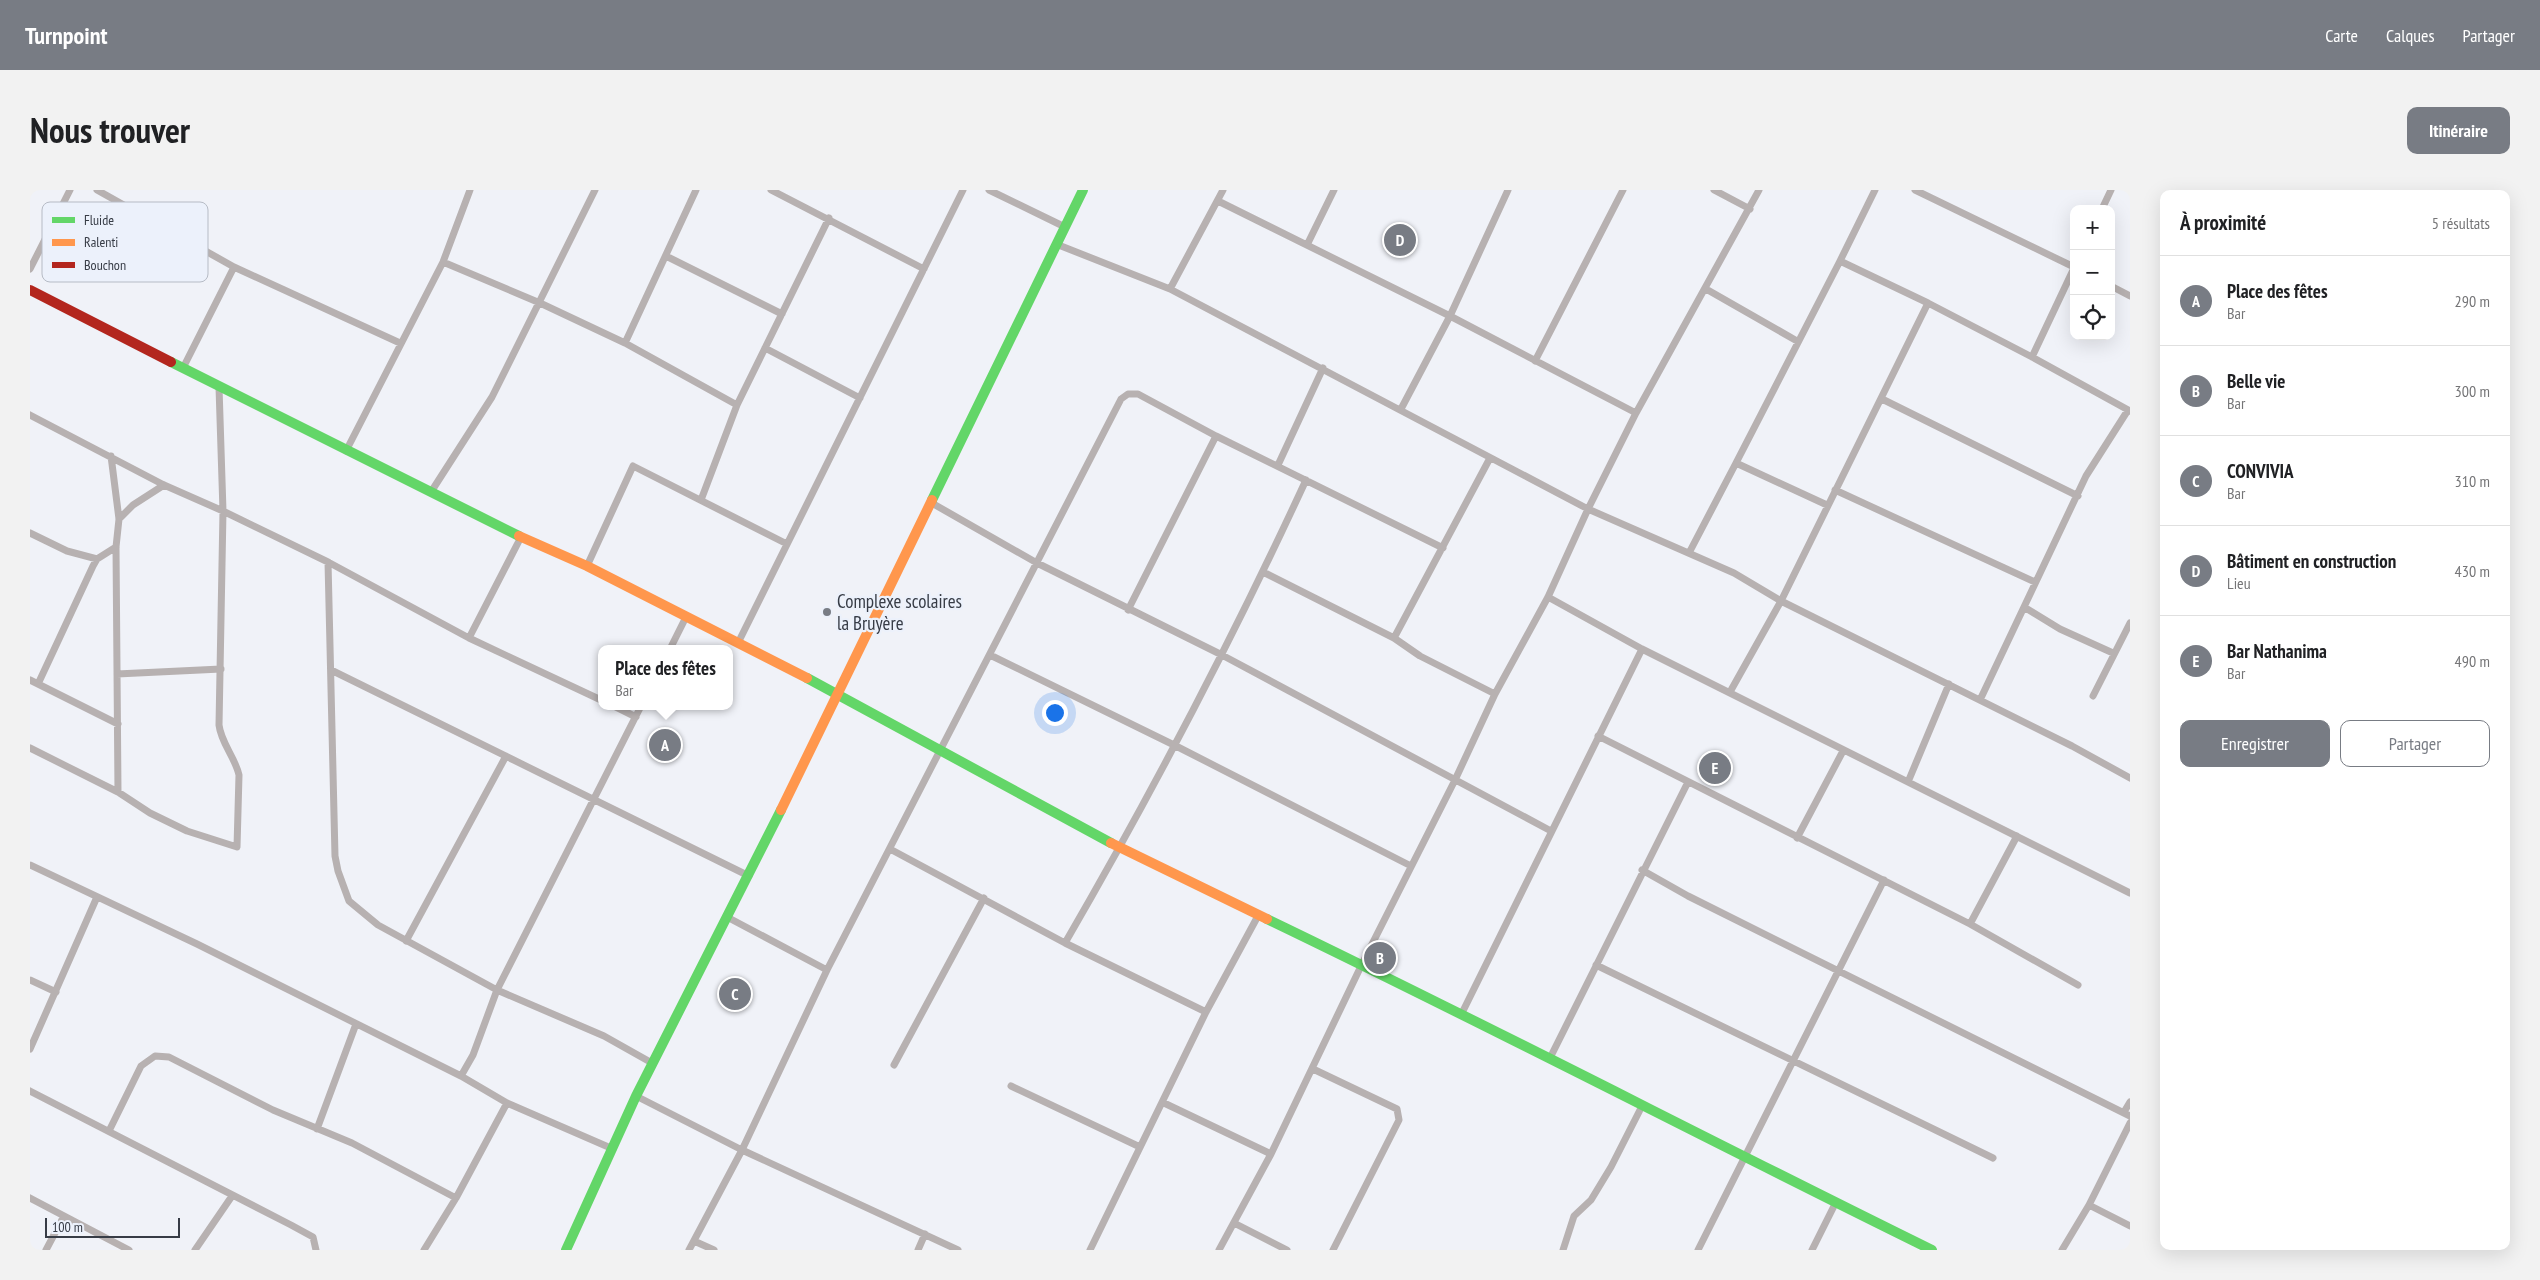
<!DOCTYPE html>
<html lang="fr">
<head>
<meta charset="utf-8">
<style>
  :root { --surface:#fff; --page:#f2f2f2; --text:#202124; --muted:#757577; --line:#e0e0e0; --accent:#787c84 }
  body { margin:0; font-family:"PT Sans Narrow",sans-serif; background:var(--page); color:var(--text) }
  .controls { position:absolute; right:15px; top:15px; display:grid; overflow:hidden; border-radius:10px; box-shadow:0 5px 20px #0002 }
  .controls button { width:45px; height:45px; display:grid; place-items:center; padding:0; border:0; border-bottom:1px solid var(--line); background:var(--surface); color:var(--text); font:25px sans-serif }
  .scale { position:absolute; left:15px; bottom:12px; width:135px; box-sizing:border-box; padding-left:5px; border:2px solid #373c46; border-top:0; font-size:14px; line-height:18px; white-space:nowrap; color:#373c46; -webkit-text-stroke:4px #ecf1fb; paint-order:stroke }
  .you { position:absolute; left:1024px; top:522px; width:18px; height:18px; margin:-12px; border:4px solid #fff; border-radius:50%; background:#1a73e8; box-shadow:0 0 0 8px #1a73e833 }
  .badge { display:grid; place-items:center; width:32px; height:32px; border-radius:50%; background:var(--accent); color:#fff; font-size:16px; font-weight:700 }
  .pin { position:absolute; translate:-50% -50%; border:2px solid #fff; box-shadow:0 1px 5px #0006 }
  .popup { position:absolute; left:568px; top:455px; width:135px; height:65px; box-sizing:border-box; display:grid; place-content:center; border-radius:10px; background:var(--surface); filter:drop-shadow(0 1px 4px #0005); font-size:16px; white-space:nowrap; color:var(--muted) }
  .popup b { font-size:19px; color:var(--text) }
  .popup::after { content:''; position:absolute; left:50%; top:100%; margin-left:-10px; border:10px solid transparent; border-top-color:var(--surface) }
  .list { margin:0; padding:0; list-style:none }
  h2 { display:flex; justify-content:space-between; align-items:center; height:65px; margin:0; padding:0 20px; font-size:21px }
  h2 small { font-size:16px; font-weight:400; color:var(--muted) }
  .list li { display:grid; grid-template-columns:32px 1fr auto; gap:15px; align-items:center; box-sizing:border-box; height:90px; padding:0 20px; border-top:1px solid var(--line) }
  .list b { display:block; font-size:19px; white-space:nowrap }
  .list p { margin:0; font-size:16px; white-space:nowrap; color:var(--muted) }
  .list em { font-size:16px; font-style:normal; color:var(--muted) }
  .actions { display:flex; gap:10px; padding:15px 20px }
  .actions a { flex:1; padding:11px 0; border:1px solid var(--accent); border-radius:10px; text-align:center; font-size:18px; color:var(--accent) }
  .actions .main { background:var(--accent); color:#fff }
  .icon { flex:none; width:28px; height:28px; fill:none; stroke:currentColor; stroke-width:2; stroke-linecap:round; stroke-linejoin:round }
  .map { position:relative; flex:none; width:2100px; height:1060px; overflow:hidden; border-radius:10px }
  header { display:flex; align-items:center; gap:30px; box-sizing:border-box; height:70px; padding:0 25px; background:var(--accent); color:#fff }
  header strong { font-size:24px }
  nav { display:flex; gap:28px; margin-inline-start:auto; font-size:18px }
  .intro { display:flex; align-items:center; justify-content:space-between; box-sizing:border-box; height:120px; padding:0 30px }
  h1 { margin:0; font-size:35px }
  .button { padding:12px 22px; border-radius:10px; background:var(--accent); color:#fff; font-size:18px; font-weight:700 }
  main { display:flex; gap:30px; padding:0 30px }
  aside { flex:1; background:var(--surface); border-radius:10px; box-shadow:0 5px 20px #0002 }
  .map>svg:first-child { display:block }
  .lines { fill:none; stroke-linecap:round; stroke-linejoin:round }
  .street { stroke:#b7b1b1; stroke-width:7 }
  .fast { stroke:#63d668; stroke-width:10 }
  .slow { stroke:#ff974d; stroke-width:10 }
  .jam { stroke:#b3261e; stroke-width:10 }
  .poi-dot { fill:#787c84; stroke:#ecf1fb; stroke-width:2 }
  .labels { text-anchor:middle; stroke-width:4.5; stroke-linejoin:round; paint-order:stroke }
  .poi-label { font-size:19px; fill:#373c46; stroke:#ecf1fb; text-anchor:start }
  .key { fill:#ecf1fb; stroke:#b6bbc5; stroke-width:1 }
  .key-label { font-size:14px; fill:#373c46 }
</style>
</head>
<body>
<header>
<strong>Turnpoint</strong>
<nav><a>Carte</a><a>Calques</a><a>Partager</a></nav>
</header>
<div class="intro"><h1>Nous trouver</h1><a class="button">Itinéraire</a></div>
<main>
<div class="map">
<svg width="2100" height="1060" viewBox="0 0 2100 1060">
  <rect width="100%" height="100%" fill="#f0f2f8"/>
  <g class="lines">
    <path class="street" d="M67,0L204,77L370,153
      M741,0L894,79
      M959,0L1035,37
      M1684,0L1720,19
      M1885,0L2044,77
      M1188,11L1420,126L1606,223
      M2072,19L2081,0
      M1026,54L1140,99L1558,319L1704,383L1751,411L2042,556L2100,588
      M1277,55L1304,0
      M636,66L752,124
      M1810,71L1845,0
      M413,72L510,113L595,153L707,215
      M0,79L40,0
      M2081,96L2100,106
      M1140,99L1193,0
      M1676,99L1767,151
      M595,153L666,0
      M735,158L830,208
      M2002,167L2044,78
      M1505,171L1593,0
      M153,178L204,77
      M1852,209L2048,306
      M1371,219L1420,126L1478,0
      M0,225L134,295L193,321L298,372L439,448L571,510
      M316,261L413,72L440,0
      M81,266L89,329L86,357L88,602
      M1706,273L1810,71L1898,113
      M1248,275L1293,178
      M1805,300L2005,392
      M401,302L462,207L565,0
      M671,310L707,215L799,28
      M900,312L1007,373L1190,464L1521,641
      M89,329L103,315L134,295
      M0,343L37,361L67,369
      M1659,363L1706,273L1797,315
      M298,372L305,666L308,681L319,711L348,735L467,800L574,846L622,873
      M557,376L603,276L757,354
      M1233,382L1364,448L1390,466L1465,504
      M1518,407L1612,459L2100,703
      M1994,417L2030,439L2083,463
      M1098,420L1186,246
      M439,448L491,347
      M1364,448L1460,268
      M708,453L933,0
      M640,459L656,427
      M960,465L1144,555L1381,676
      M301,480L719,686
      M87,484L191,479
      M0,490L88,534
      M8,494L63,376L67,369L86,357
      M1700,502L1751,411L1898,113L2002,167L2100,221
      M2063,506L2100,433
      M1950,510L2056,286L2098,220
      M584,516L606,527
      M1568,546L1940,734L2048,795
      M0,558L88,602L120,623L157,641L207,657L209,585C205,567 191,553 189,535L193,321L189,197
      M1878,592L1919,494
      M1767,648L1813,561
      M860,659L1035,753L1176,822
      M0,675L167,754L431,886L477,913L583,959
      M1612,680L1658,706L2100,926
      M697,727L797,780
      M1940,734L1987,646
      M376,751L476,566
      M1035,753C1122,603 1203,448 1276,290
      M1566,775L1963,968
      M0,790L26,802
      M1432,823L1612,459
      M0,859L67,707
      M1520,868L1658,592
      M864,875L954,708
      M1283,879L1367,919L1369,930L1303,1060
      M431,886L443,865L467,800L611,516
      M981,896L1110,957
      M0,901L261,1035L283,1047L286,1060
      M606,906L712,960L928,1060
      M1134,913L1241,964
      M2094,922L2100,912
      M287,939L326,834
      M79,941L111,876L125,866L139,867L243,920L322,953L426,1008
      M0,1008L99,1060
      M2059,1015L2100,1036
      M1204,1033L1257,1060
      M664,1051L684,1060
      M16,1060L34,1026
      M165,1060L202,1006
      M394,1060L426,1008L477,913
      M659,1060L712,960L797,780L1091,209L1098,204H1108L1186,246L1413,358
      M888,1060L895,1044
      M1060,1060L1176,822L1229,724
      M1189,1060L1241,964L1332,774L1425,590L1465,504L1518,407L1558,319L1606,223L1729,0
      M1533,1060L1544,1026L1561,1010L1581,977L1612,916
      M1668,1060L1854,690
      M1782,1060L1806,1012
      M2032,1060L2059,1015L2100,933"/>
    <path class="fast" d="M141,172L489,346
      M902,310L1053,0
      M777,488L1081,653
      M1237,729C1460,836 1680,951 1902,1060
      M536,1060L606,906L751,620"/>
    <path class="slow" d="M489,346L557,376L777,488
      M751,620L902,310
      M1081,653L1237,729"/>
    <path class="jam" d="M0,100L141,172"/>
  </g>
  <circle class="poi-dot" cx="797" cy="422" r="5"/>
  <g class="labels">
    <g class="poi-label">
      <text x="807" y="418">Complexe scolaires<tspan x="807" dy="22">la Bruyère</tspan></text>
    </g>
  </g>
  <rect x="12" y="12" width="166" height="80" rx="8" class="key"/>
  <rect x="22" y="27" width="23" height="6" fill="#63d668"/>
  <rect x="22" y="49" width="23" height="7" fill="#ff974d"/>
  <rect x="22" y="72" width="23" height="6" fill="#b3261e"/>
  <g class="key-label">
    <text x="54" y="35">Fluide</text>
    <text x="54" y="57">Ralenti</text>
    <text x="54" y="80">Bouchon</text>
  </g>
</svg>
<div class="controls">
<button>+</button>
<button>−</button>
<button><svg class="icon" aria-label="locate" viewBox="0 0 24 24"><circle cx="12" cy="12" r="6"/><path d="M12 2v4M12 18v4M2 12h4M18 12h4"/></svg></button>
</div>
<div class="scale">100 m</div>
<div class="you"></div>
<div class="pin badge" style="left:635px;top:555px">A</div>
<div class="popup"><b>Place des fêtes</b>Bar</div>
<div class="pin badge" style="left:1350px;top:768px">B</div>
<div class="pin badge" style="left:705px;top:804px">C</div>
<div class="pin badge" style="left:1370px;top:50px">D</div>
<div class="pin badge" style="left:1685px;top:578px">E</div>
</div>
<aside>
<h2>À proximité<small>5 résultats</small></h2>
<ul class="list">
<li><span class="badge">A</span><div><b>Place des fêtes</b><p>Bar</p></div><em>290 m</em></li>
<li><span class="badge">B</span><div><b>Belle vie</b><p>Bar</p></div><em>300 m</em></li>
<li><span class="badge">C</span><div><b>CONVIVIA</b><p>Bar</p></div><em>310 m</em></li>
<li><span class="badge">D</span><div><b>Bâtiment en construction</b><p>Lieu</p></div><em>430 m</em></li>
<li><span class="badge">E</span><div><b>Bar Nathanima</b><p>Bar</p></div><em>490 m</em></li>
</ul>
<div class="actions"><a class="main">Enregistrer</a><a>Partager</a></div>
</aside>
</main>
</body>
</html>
